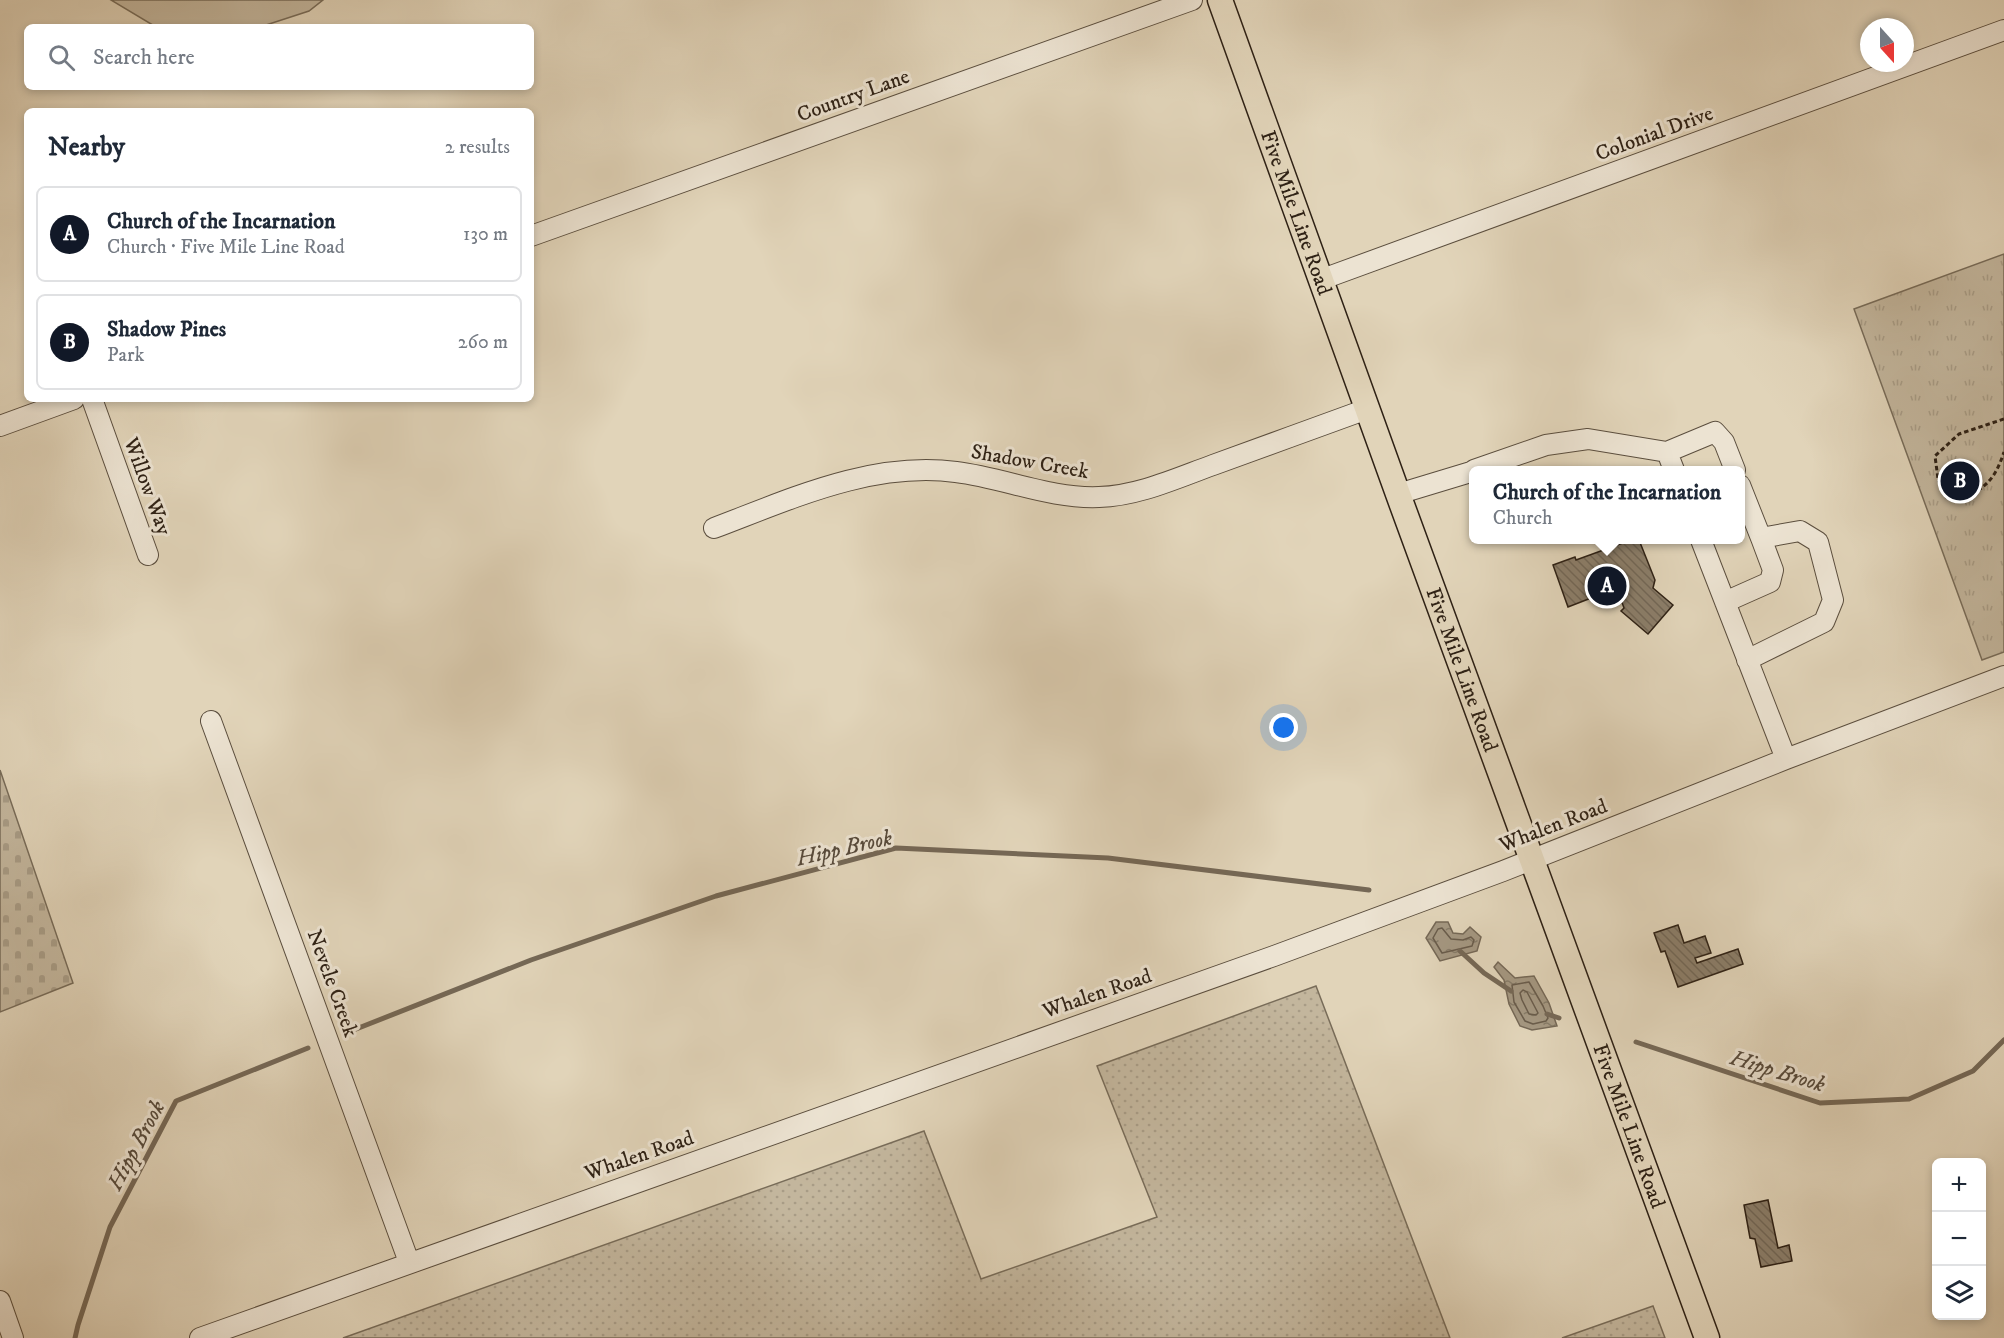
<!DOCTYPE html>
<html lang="en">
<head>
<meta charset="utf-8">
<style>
  :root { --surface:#fff; --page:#f2f2f3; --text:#1f2937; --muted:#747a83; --line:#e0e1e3; --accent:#111827 }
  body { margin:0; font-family:"IM FELL DW Pica",serif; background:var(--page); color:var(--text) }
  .controls { position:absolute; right:18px; bottom:18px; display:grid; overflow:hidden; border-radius:9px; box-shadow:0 3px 9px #0003 }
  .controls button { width:54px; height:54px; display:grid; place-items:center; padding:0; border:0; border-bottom:2px solid var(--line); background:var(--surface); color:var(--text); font:30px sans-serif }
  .compass { position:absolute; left:1860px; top:18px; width:54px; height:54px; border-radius:50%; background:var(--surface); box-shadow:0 3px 9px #0003; rotate:159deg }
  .you { position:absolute; left:1284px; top:728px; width:21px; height:21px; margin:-15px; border:4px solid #fff; border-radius:50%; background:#1a73e8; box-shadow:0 0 0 9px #1a73e833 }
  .badge { display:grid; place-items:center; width:39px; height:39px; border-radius:50%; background:var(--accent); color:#fff; font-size:20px; font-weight:700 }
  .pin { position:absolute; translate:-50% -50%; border:3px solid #fff; box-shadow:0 2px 6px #0006 }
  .popup { position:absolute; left:1469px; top:466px; width:276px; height:78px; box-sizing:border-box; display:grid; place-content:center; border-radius:9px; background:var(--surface); filter:drop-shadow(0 2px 4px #0005); font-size:20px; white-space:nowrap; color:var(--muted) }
  .popup b { font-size:22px; color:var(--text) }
  .popup::after { content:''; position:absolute; left:50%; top:100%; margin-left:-12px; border:12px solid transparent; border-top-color:var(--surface) }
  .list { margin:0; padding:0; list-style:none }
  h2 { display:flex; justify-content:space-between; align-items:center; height:78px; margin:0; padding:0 24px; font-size:26px }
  h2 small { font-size:20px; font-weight:400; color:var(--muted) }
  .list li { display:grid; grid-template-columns:39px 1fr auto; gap:18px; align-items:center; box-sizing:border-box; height:96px; margin:0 12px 12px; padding:0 12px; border:2px solid var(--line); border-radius:9px }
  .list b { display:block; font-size:22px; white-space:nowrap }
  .list p { margin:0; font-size:20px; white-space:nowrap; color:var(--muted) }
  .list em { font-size:20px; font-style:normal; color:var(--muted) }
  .icon { flex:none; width:33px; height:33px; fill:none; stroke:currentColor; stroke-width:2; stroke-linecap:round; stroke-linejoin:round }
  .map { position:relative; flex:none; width:2004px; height:1338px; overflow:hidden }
  .search { position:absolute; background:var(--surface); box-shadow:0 3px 9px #0003; left:24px; top:24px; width:510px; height:66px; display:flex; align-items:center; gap:15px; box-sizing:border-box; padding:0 21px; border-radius:9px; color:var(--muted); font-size:22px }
  .panel { position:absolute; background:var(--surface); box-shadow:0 3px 9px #0003; left:24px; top:108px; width:510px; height:294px; border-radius:9px }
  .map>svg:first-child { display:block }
  .grass { fill:url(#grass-dots); stroke:#786c59; stroke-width:1.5 }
  .cemetery { fill:url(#cemetery-stones); stroke:#786c59; stroke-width:1.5 }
  .park { fill:url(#park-tufts); stroke:#786c59; stroke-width:1.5 }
  .garden { fill:#c3b69d; stroke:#786c59; stroke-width:1.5 }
  .water { fill:url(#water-ripples); stroke:#756856; stroke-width:1.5 }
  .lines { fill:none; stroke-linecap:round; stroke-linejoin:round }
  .shore { stroke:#695c4b; stroke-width:1.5 }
  .stream { stroke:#756856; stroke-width:5 }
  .building { fill:url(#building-back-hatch); stroke:#2e2115; stroke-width:1.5 }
  .minor-casing { stroke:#5b4e3e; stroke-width:22 }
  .major-casing { stroke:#2e2115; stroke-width:27 }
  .path { stroke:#2e2115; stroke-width:3; stroke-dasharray:4.5 3; stroke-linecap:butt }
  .minor { stroke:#ece3d2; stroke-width:20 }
  .major { stroke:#e1d4b9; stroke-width:24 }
  .labels { text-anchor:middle; stroke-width:6; stroke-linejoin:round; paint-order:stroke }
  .street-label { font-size:21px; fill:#2e2115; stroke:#ece3d2 }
  .water-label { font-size:22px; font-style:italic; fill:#574a3b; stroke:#ece3d2 }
</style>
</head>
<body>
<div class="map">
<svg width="2004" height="1338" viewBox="0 0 2004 1338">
  <defs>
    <pattern id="grass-dots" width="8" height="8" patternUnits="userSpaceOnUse" patternTransform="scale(1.5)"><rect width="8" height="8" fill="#c3b69d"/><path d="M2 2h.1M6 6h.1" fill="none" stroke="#a89c86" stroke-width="1.8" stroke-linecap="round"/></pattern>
    <pattern id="cemetery-stones" width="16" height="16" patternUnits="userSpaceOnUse" patternTransform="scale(1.5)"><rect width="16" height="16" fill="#c3b69d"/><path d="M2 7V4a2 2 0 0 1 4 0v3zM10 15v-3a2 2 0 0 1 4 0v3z" fill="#a89c86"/></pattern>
    <pattern id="park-tufts" width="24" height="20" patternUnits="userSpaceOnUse" patternTransform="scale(1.5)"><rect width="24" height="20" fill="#c3b69d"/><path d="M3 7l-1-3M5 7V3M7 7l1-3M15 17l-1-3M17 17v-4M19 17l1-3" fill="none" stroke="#a89c86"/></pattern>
    <pattern id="water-ripples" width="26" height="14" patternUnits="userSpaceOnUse" patternTransform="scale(1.5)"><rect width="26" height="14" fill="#a49781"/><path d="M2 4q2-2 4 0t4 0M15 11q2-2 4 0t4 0" fill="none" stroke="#867b68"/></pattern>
    <pattern id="building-back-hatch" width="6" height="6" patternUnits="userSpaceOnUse" patternTransform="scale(1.5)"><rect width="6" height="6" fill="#8b7e6a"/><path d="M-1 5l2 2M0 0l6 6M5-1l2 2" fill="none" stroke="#726756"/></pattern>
  </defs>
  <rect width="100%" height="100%" fill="#e1d4b9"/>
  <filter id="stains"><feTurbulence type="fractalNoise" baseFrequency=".00333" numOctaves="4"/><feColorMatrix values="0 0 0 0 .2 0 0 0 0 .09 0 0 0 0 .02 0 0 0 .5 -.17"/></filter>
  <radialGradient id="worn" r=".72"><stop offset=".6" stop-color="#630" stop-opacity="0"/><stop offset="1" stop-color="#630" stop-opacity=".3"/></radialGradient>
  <path class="grass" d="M1316,986L1450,1338H343L924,1131L981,1279L1157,1217L1097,1066Z
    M1653,1306L1665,1338H1562Z"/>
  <path class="cemetery" d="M0,770L73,983L0,1012Z"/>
  <path class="park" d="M2004,254V652L1982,660L1854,309Z"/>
  <path class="garden" d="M111,0H323L309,11L260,27H156Z"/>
  <path class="water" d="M1436,922H1448L1453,933L1463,934L1470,927L1481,937L1477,951L1440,961L1426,938Z
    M1498,962L1515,978L1534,976L1549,1003L1557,1026L1532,1030L1520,1026L1509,1004L1504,980L1494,967Z"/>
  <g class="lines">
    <path class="shore" d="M1442,928L1451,939L1463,940L1471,937L1474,940L1472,946L1442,953L1433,938L1438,929Z
      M1529,982L1543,1006L1548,1018L1546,1021L1533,1024L1525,1021L1514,1002L1512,985Z
      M1523,990L1527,992L1538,1013L1536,1015L1529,1014L1522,1000L1520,993Z"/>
    <path class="stream" d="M1460,951L1484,973L1511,991
      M1547,1014L1559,1018
      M351,1031L531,960L716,896L896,848L1108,858L1369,890
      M1636,1042L1820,1103L1909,1099L1973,1071L2004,1040
      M75,1338L78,1325L110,1227L176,1101L308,1048"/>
  </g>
  <path class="building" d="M1631,540H1639L1655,580L1653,588L1673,605L1648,634L1621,611L1624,608L1616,586L1590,596L1591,598L1568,607L1553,565L1575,557L1576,560Z
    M1678,925L1684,943L1705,936L1711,953L1695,958L1697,963L1738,949L1743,964L1678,987L1665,951L1661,952L1654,933Z
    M1768,1200L1778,1248L1789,1245L1792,1261L1761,1267L1755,1239L1750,1238L1744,1205Z"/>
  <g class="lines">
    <defs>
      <path id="minor" d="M531,236L1192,0
        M1320,280L2004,30
        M92,399L148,555
        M0,426L74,399
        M1667,452L1715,432L1724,442L1735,470
        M1474,470L1546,445L1588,439L1667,452L1674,470
        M1740,485L1761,538L1800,531L1818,542L1833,600L1824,622L1747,660
        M1398,494L1474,471
        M714,528C791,499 872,461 956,472C1005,478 1050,499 1099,497C1138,496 1177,478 1213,465C1264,446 1316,428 1367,409
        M1701,540L1786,759
        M1725,602L1770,582L1773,570L1761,538
        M211,721L409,1262
        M0,1301L13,1338
        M200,1338L1274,956L1503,871L1786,759L2004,676"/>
      <g id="major">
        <path id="s1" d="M1220,0L1398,494L1707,1338"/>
      </g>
    </defs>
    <use href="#minor" class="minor-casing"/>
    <use href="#major" class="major-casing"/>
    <path class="path" d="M2004,419L1959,434L1935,456L1938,479L1946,497L1963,500C1987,486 1995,479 2004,452"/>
    <use href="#minor" class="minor"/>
    <use href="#major" class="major"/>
  </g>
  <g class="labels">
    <g class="street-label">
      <text transform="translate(853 95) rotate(-20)" y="7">Country Lane</text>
      <text transform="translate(1654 133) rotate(-20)" y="7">Colonial Drive</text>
      <text dy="7" stroke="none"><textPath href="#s1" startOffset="226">Five Mile Line Road</textPath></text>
      <text transform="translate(1030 461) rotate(10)" y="7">Shadow Creek</text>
      <text transform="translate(148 486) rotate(70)" y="7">Willow Way</text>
      <text dy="7" stroke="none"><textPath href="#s1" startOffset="712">Five Mile Line Road</textPath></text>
      <text transform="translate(1553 825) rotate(-21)" y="7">Whalen Road</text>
      <text transform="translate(333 983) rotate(70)" y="7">Nevele Creek</text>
      <text transform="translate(1097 993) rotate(-19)" y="7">Whalen Road</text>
      <text dy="7" stroke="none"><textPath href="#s1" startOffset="1198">Five Mile Line Road</textPath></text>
      <text transform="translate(639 1155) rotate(-19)" y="7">Whalen Road</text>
    </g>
    <g class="water-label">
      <text transform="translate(844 847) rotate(-13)" y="8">Hipp Brook</text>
      <text transform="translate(1778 1070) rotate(17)" y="8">Hipp Brook</text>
      <text transform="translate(135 1145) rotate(-62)" y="8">Hipp Brook</text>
    </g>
  </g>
  <rect width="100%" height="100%" filter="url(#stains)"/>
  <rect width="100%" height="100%" fill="url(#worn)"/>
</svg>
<div class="controls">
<button>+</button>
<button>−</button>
<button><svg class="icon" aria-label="layers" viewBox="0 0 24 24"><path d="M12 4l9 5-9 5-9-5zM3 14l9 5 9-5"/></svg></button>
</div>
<svg class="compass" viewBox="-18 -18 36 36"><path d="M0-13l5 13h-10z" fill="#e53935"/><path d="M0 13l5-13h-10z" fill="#747a83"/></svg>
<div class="you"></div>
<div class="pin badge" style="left:1607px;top:586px">A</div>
<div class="popup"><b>Church of the Incarnation</b>Church</div>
<div class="pin badge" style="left:1960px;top:481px">B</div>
<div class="search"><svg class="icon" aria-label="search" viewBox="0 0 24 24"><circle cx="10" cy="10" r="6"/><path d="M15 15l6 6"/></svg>Search here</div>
<section class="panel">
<h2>Nearby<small>2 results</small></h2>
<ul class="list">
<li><span class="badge">A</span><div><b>Church of the Incarnation</b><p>Church · Five Mile Line Road</p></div><em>130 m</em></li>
<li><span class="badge">B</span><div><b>Shadow Pines</b><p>Park</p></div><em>260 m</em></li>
</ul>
</section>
</div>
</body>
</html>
